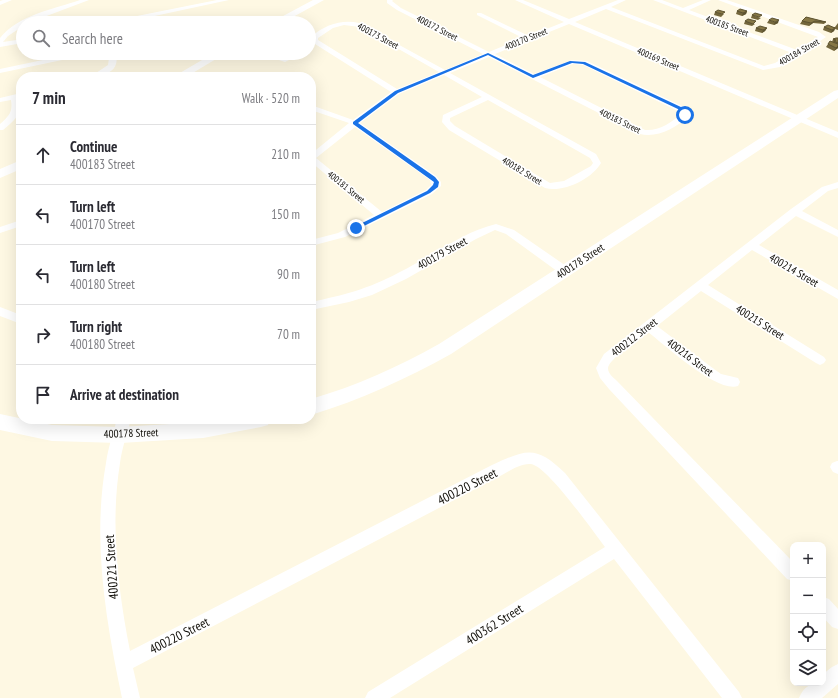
<!DOCTYPE html>
<html lang="en">
<head>
<meta charset="utf-8">
<style>
  :root { --surface:#fff; --page:#f7f7f7; --text:#2b2b33; --muted:#7c7c81; --line:#e1e1e2 }
  body { margin:0; font-family:"PT Sans Narrow",sans-serif; background:var(--page); color:var(--text) }
  .controls { position:absolute; right:12px; bottom:12px; display:grid; overflow:hidden; border-radius:8px; box-shadow:0 4px 16px #0002 }
  .controls button { width:36px; height:36px; display:grid; place-items:center; padding:0; border:0; border-bottom:1px solid var(--line); background:var(--surface); color:var(--text); font:20px sans-serif }
  .stop { position:absolute; width:12px; height:12px; margin:-9px; border:3px solid #1a73e8; border-radius:50%; background:#fff }
  .stop.end { background:#1a73e8; border-color:#fff; box-shadow:0 1px 4px #0008 }
  .list { margin:0; padding:0; list-style:none }
  h2 { display:flex; justify-content:space-between; align-items:center; height:52px; margin:0; padding:0 16px; font-size:17px }
  h2 small { font-size:13px; font-weight:400; color:var(--muted) }
  .list li { display:grid; grid-template-columns:26px 1fr auto; gap:12px; align-items:center; box-sizing:border-box; height:60px; padding:0 16px; border-top:1px solid var(--line) }
  .list b { display:block; font-size:15px; white-space:nowrap }
  .list p { margin:0; font-size:13px; white-space:nowrap; color:var(--muted) }
  .list em { font-size:13px; font-style:normal; color:var(--muted) }
  .icon { flex:none; width:22px; height:22px; fill:none; stroke:currentColor; stroke-width:2; stroke-linecap:round; stroke-linejoin:round }
  .map { position:relative; flex:none; width:838px; height:698px; overflow:hidden }
  .search { position:absolute; background:var(--surface); box-shadow:0 4px 16px #0002; left:16px; top:16px; width:300px; height:44px; display:flex; align-items:center; gap:10px; box-sizing:border-box; padding:0 14px; border-radius:22px; color:var(--muted); font-size:15px }
  .panel { position:absolute; background:var(--surface); box-shadow:0 4px 16px #0002; left:16px; top:72px; width:300px; height:352px; border-radius:16px }
  .map>svg:first-child { display:block }
  .lines { fill:none; stroke-linecap:round; stroke-linejoin:round }
  .street { fill:#fff; fill-rule:evenodd }
  .secondary { fill:#fff; fill-rule:evenodd }
  .wall { fill:#74673c }
  .shaded-wall { fill:#5e5431 }
  .building { fill:#877846; stroke:#5e5431 }
  .route { fill:#1a73e8 }
  .labels { text-anchor:middle; stroke-width:3.5; stroke-linejoin:round; paint-order:stroke }
  .far-street-label { font-size:9px; fill:#0e0c06; stroke:#fff }
  .street-label { font-size:11px; fill:#0e0c06; stroke:#fff }
  .near-street-label { font-size:13px; fill:#0e0c06; stroke:#fff }
</style>
</head>
<body>
<div class="map">
<svg width="838" height="698" viewBox="0 0 838 698">
  <rect width="100%" height="100%" fill="#fef8e3"/>
  <g class="lines">
    <path class="street" d="M3,0H12L0,5V1Z
      M80,0H89L28,23H23V26L8,36L3,42L23,39V43L0,47V38C18,15 54,9 80,0Z
      M217,0H229L122,23H109L112,21Z
      M387,0H393L392,1L401,8L489,52L523,38L477,15V13H481L529,36L564,22L515,0H523L569,19L618,0H626L611,7L764,66L775,63L792,53L653,0H662L683,8L703,0H711L689,10L797,50L818,37L718,0H727L819,32L826,37L801,54L780,67L763,70L606,9L575,22L838,132V138L569,24L495,54L534,74L572,60L587,61L684,107L688,111V117C675,128 658,138 640,134L489,57L450,73L596,154L601,163C592,179 563,193 545,188L449,130L442,122L443,115L482,97L444,75L399,94L360,123L436,176L441,182V186L432,194L345,237L311,246V240L338,233L374,215L311,162V154L349,123L311,110V105L353,120L391,92L315,44L312,41V36C325,25 342,19 359,23L445,70L483,54L397,10L387,3ZM344,25L360,27L439,72L397,89L318,40V38L333,28ZM573,64L583,65L678,111L681,114C671,123 659,131 645,130L540,77ZM488,100L590,158L593,163L591,166L564,181L550,183L455,126L450,121V118ZM355,127L430,180L431,185L426,190L382,212L316,158Z
      M76,53H90L86,55L0,73V69Z
      M107,53H115C122,70 104,77 90,77L108,65L109,58Z
      M258,53H269L289,60L285,62Z
      M21,93V97L19,98C21,116 16,119 3,130H0V124C9,116 13,112 11,100L0,102V98Z
      M838,182V188L828,191L802,211L838,230V237L796,216L759,245L838,290V299L752,250L708,285L824,357L826,360L824,363L820,365L816,363L701,291L657,326L714,369L721,374L738,378L740,382L738,386C717,393 666,346 648,332C640,338 609,359 608,368C608,374 614,378 617,381L793,562V581L787,579L609,389L600,378L596,368L604,354L791,209L822,187Z
      M21,220V226L0,233V227Z
      M496,224L514,230L569,268L570,271L569,274H561L506,234L495,230L476,239L406,279L372,295L349,302L311,310V302C344,295 368,289 398,273C429,258 462,232 496,224Z
      M0,307L21,315V324L0,316Z
      M117,419H131C127,434 122,448 120,463C110,525 118,590 130,651L492,465C527,449 536,445 565,473L739,692L742,698H722L614,559L390,698H365L368,692L605,547C593,531 547,466 531,464C521,463 511,470 502,475L133,668L140,698H122C106,622 92,541 106,463C108,448 113,434 117,419Z
      M837,461H838V474L833,472L830,467L832,463Z
      M823,597L829,599L838,609V629L832,627L823,617Z
      M838,664V684L822,698H799C804,686 811,683 823,683V674L832,667Z"/>
    <path class="secondary" d="M313,0H324L282,23H270Z
      M214,53H226L186,77H173Z
      M838,90V98L451,354C406,379 360,400 311,415V399C356,386 398,367 439,344L834,91Z
      M21,160V169L0,178V169Z
      M0,414L52,425L120,427L203,422L218,419H270L268,425L261,427L203,438L120,443L52,441L0,430Z"/>
  </g>
  <path class="wall" d="M737,11H747L746,14L742,16L736,14Z
    M715,12L724,14L721,17L714,15Z
    M752,15L761,18L758,20L751,18Z
    M806,17L826,22L824,24L813,23L809,26L800,24L802,21Z
    M769,20L778,23L774,25L767,23Z
    M745,21L755,24L752,26L744,24Z
    M838,23V30L835,29L834,31L831,33L823,30L824,27H835Z
    M756,28H767L765,31L762,33L755,31Z
    M838,38V48L834,51L826,47L828,44L832,42L833,39Z"/>
  <path class="shaded-wall" d="M747,11L746,14L742,16L743,13Z
    M779,20L778,23L774,25L775,22Z
    M815,21L813,23L809,26L811,23Z
    M767,28L765,31L762,33L763,30Z
    M835,28L834,31L831,33L832,30Z
    M838,46V48L834,51L836,48Z"/>
  <path class="building" d="M740,9L747,11L743,13L737,11Z
    M718,10L725,12L722,14L715,12Z
    M755,13L762,15L759,17L752,15Z
    M806,17L826,22L815,21L811,23L802,21Z
    M772,18L779,20L775,22L769,20Z
    M748,19L756,21L753,24L745,21Z
    M828,25L835,28L832,30L824,27Z
    M760,26L767,28L763,30L756,28Z
    M836,38H838V43L834,41L836,40L833,39Z
    M830,41L838,44V46L836,48L828,44Z"/>
  <path class="route" d="M488,53L533,75L570,61L585,62L683,108L686,111L687,115L684,116L680,110L583,64L572,63L533,78L488,55L398,93L358,123L435,177L439,182L438,187L430,193L358,229H354V227L427,191L433,185L434,182L353,124V122L395,91Z"/>
  <g class="labels">
    <g class="far-street-label">
      <text transform="translate(727 26) rotate(20)" y="3">400185 Street</text>
      <text transform="translate(437 28) rotate(27)" y="3">400172 Street</text>
      <text transform="translate(378 36) rotate(28)" y="3">400173 Street</text>
      <text transform="translate(526 39) rotate(-22)" y="3">400170 Street</text>
      <text transform="translate(799 52) rotate(-30)" y="3">400184 Street</text>
      <text transform="translate(658 59) rotate(23)" y="3">400169 Street</text>
      <text transform="translate(620 121) rotate(26)" y="3">400183 Street</text>
      <text transform="translate(522 171) rotate(31)" y="3">400182 Street</text>
      <text transform="translate(346 187) rotate(39)" y="3">400181 Street</text>
    </g>
    <g class="street-label">
      <text transform="translate(442 253) rotate(-29)" y="4">400179 Street</text>
      <text transform="translate(580 261) rotate(-33)" y="4">400178 Street</text>
      <text transform="translate(794 270) rotate(30)" y="4">400214 Street</text>
      <text transform="translate(760 322) rotate(32)" y="4">400215 Street</text>
      <text transform="translate(634 337) rotate(-38)" y="4">400212 Street</text>
      <text transform="translate(690 357) rotate(37)" y="4">400216 Street</text>
      <text transform="translate(131 433) rotate(-2)" y="4">400178 Street</text>
    </g>
    <g class="near-street-label">
      <text transform="translate(467 486) rotate(-27)" y="5">400220 Street</text>
      <text transform="translate(111 567) rotate(-94)" y="5">400221 Street</text>
      <text transform="translate(494 624) rotate(-32)" y="5">400362 Street</text>
      <text transform="translate(179 635) rotate(-27)" y="5">400220 Street</text>
    </g>
  </g>
</svg>
<div class="controls">
<button>+</button>
<button>−</button>
<button><svg class="icon" aria-label="locate" viewBox="0 0 24 24"><circle cx="12" cy="12" r="6"/><path d="M12 2v4M12 18v4M2 12h4M18 12h4"/></svg></button>
<button><svg class="icon" aria-label="layers" viewBox="0 0 24 24"><path d="M12 4l9 5-9 5-9-5zM3 14l9 5 9-5"/></svg></button>
</div>
<div class="stop" style="left:685px;top:115px"></div>
<div class="stop end" style="left:356px;top:228px"></div>
<div class="search"><svg class="icon" aria-label="search" viewBox="0 0 24 24"><circle cx="10" cy="10" r="6"/><path d="M15 15l6 6"/></svg>Search here</div>
<section class="panel">
<h2>7 min<small>Walk · 520 m</small></h2>
<ul class="list">
<li><svg class="icon" aria-label="ahead" viewBox="0 0 24 24"><path d="M12 20V5M6 11l6-6 6 6"/></svg><div><b>Continue</b><p>400183 Street</p></div><em>210 m</em></li>
<li><svg class="icon" aria-label="left" viewBox="0 0 24 24"><path d="M17 20v-9H6M10 6l-5 5 5 5"/></svg><div><b>Turn left</b><p>400170 Street</p></div><em>150 m</em></li>
<li><svg class="icon" aria-label="left" viewBox="0 0 24 24"><path d="M17 20v-9H6M10 6l-5 5 5 5"/></svg><div><b>Turn left</b><p>400180 Street</p></div><em>90 m</em></li>
<li><svg class="icon" aria-label="right" viewBox="0 0 24 24"><path d="M7 20v-9h11M14 6l5 5-5 5"/></svg><div><b>Turn right</b><p>400180 Street</p></div><em>70 m</em></li>
<li><svg class="icon" aria-label="arrive" viewBox="0 0 24 24"><path d="M6 21V4h12l-3 4 3 4H6"/></svg><div><b>Arrive at destination</b></div></li>
</ul>
</section>
</div>
</body>
</html>
